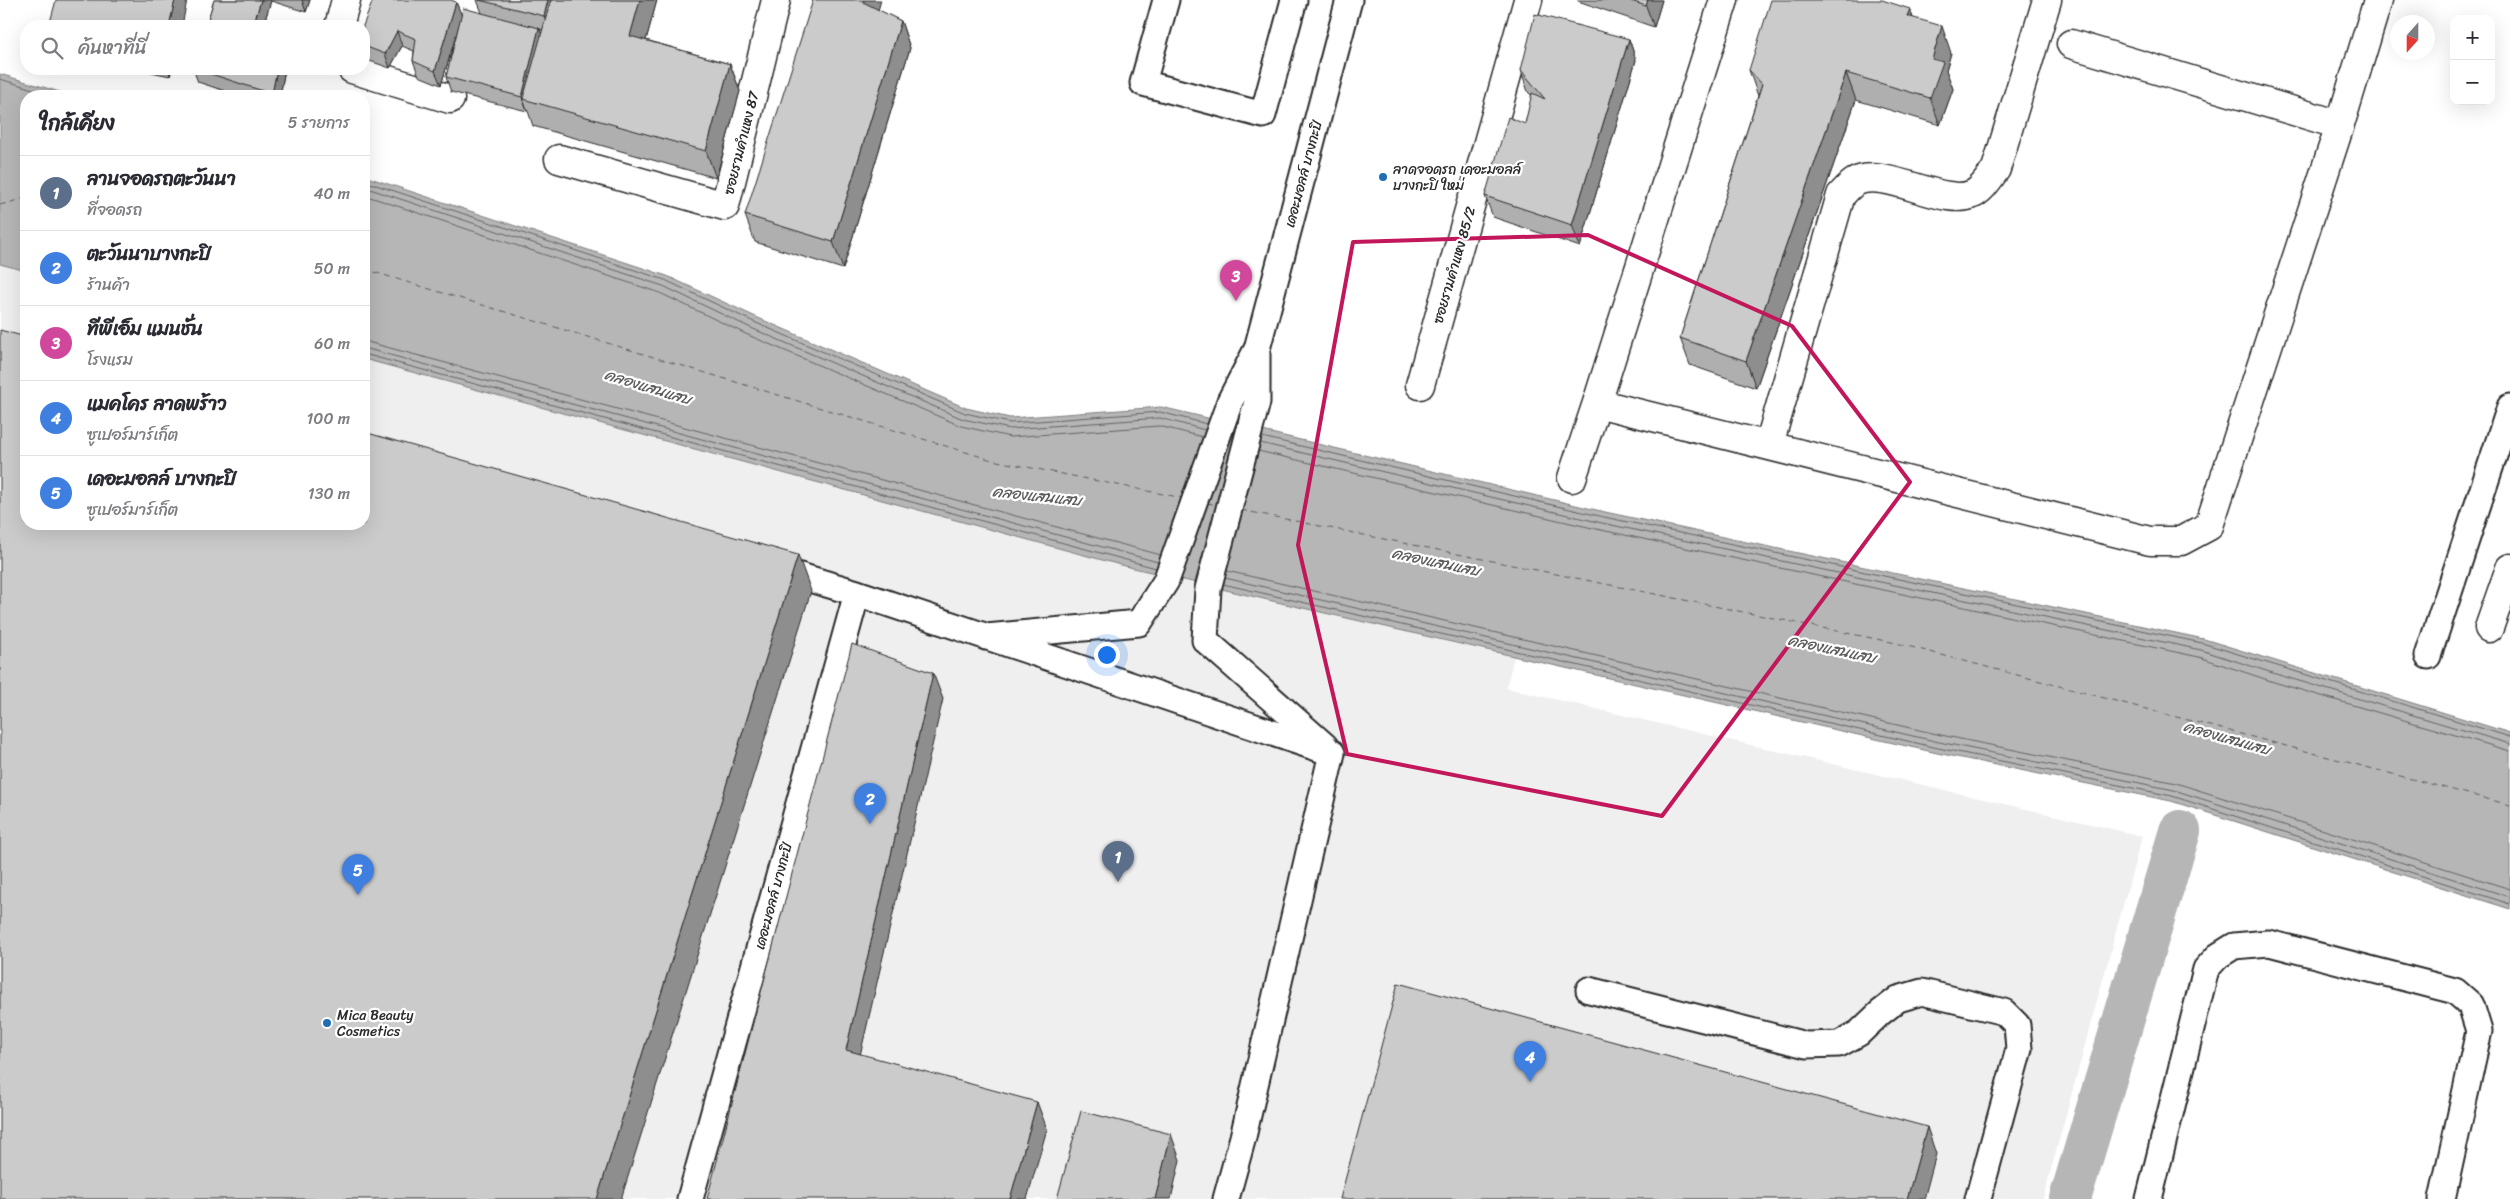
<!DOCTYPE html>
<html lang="th">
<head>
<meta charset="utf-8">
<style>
  :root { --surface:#fff; --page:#f7f7f7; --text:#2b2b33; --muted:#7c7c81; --line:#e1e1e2; --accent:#7c3aed }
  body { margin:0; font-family:Sriracha,"Playpen Sans Thai",sans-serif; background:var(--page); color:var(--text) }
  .controls { position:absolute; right:15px; top:15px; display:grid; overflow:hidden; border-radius:10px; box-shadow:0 5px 20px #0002 }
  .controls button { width:45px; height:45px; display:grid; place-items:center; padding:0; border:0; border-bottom:1px solid var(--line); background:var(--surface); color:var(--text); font:25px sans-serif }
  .compass { position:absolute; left:2390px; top:15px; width:45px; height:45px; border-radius:50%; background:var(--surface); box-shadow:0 5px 20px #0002; rotate:201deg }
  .you { position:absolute; left:1106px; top:654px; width:18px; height:18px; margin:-12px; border:4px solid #fff; border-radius:50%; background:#1a73e8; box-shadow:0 0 0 8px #1a73e833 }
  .badge { display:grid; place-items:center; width:32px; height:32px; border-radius:50%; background:var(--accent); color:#fff; font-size:16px; font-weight:700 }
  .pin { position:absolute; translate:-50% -41px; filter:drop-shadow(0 1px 2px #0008) }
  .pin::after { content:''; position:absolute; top:26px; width:18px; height:15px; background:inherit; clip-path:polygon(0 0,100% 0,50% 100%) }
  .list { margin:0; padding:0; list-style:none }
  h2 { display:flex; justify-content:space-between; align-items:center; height:65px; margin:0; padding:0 20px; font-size:21px }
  h2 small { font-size:16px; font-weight:400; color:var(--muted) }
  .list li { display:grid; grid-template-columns:32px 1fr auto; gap:15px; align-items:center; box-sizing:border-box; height:75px; padding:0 20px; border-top:1px solid var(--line) }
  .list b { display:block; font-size:19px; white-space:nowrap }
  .list p { margin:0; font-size:16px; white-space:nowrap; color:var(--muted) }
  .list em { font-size:16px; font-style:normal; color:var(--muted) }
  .icon { flex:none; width:28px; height:28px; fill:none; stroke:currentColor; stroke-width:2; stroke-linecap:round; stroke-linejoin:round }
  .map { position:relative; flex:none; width:2510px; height:1199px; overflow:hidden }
  .search { position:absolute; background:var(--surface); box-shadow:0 5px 20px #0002; left:20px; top:20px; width:350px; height:55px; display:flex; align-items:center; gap:12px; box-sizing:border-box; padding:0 18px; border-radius:20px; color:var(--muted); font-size:19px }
  .panel { position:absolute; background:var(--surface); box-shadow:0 5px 20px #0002; left:20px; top:90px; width:350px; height:440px; border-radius:20px }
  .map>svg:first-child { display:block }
  .built { fill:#efefef }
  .water { fill:#b6b6b6; stroke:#7e7e7e }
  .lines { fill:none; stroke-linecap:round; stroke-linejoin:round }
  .shore { stroke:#636363; stroke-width:1 }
  .canal { stroke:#b6b6b6; stroke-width:42 }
  .ferry { stroke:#5c5c5c; stroke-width:1; stroke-dasharray:6 5; stroke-linecap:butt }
  .lane-casing { stroke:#2b2b2b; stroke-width:29 }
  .street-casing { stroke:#2b2b2b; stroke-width:31 }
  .lane { stroke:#fff; stroke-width:25 }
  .street { stroke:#fff; stroke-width:28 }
  .wall { fill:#afafaf; stroke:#2b2b2b; fill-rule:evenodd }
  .shaded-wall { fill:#8e8e8e; stroke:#2b2b2b }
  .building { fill:#cbcbcb; stroke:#2b2b2b }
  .marked { fill:none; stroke:#c2185b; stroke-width:4; stroke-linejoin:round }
  .poi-dot { fill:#1f6fb2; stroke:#fff; stroke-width:2 }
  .labels { text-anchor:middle; stroke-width:4.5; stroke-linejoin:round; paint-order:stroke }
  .street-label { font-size:14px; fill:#2b2b2b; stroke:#fff }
  .poi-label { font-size:14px; fill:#2b2b2b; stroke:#fff; text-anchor:start }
  .water-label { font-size:15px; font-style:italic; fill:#5c5c5c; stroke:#fff }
</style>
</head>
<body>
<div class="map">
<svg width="2510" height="1199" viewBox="0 0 2510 1199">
  <rect width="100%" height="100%" fill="#fff"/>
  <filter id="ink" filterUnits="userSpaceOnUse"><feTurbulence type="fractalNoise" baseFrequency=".02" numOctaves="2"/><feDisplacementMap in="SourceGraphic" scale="10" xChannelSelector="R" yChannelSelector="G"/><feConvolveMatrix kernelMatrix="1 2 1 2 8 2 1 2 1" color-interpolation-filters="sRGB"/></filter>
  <g filter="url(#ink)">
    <path class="built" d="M0,264L26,271V524H364V359L1117,564L1514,657L1506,688L2142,836L2043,1199H0Z"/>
    <path class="water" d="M0,74L73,96H26V271L0,264Z
      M364,176L667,276L756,317L966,408L1010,418L1161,407L1605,512L2204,639L2510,733V909L2171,801L1937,753L1268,600L1117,564L364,359Z"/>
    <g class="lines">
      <path class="shore" d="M0,79L56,96
        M364,181L665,280L754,322L965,413L1010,423L1160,412L1207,424
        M364,187L663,286L751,328L963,419L1010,429L1160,418L1205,430
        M364,195L660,293L748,335L961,426L1010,437L1159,426L1203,437
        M364,341L1161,555
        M364,348L1158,562
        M364,354L1156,568
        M1262,437L1604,517L2202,643L2510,737
        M1260,443L1602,523L2201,650L2279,675L2510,744
        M1258,451L1601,530L2199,657L2277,683L2510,751
        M1227,571L1941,735L2176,783L2510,889
        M1225,578L1939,742L2174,790L2510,897
        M1223,584L1938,748L2172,796L2510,904"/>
      <path class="canal" d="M2070,1199L2180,831"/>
      <path class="ferry" d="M0,205L26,198
        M364,269L992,460L1183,498
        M1207,503L1218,505
        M1241,510L1896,643L2510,805"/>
      <defs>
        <path id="lane" d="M1166,0L1143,83L1263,115L1294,0
          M1257,354V402L1208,589L1205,640L1325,746
          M857,593L1332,753
          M986,637L1139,623L1166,581L1230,401L1257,349L1349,0
          M2428,656L2510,407
          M1589,990L1806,1045L1839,1044L1859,1033L1880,1013L1898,999L1922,992L2004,1012L2017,1025L2019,1049L1978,1199
          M690,1199L857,593L773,568
          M1226,1199L1243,1137L1332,753
          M2149,1199L2206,969L2218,956L2234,946L2269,943L2455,991L2471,1005L2479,1031L2442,1199"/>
        <path id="street" d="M1724,0L1597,403L2150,541H2181L2209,526L2340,125L2378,0
          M339,26L346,0
          M2071,44L2340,125
          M352,69L450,99
          M559,159L725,206L776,0
          M1420,385L1528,0
          M1769,445L1841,195C1845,191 1850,185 1855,182C1885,166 1944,208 1973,194C1982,190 1990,177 1996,169L2047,0
          M1572,478L1597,403
          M2489,628L2510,568"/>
      </defs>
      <use href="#lane" class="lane-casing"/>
      <use href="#street" class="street-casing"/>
      <use href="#lane" class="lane"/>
      <use href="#street" class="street"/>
    </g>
    <path class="wall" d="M214,0H310L306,12L271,1L263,26H206Z
      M477,0H657L646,40L730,64L740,91L716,178L533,126L528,111H527L451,92L446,77L458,30L441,85L419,76L413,61L414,51L402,46L390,68L364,59V46L456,2L461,15L482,13ZM540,29L543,30L542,34Z
      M1578,0H1662L1654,27L1578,1Z
      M1910,9L1913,18L1951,53L1946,70L1953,89L1940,125L1856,100L1756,388L1690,365L1680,338L1758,96L1749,70Z
      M878,10L901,21L910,48L843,269L755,242L745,215Z
      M1629,39L1636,60L1580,247L1493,217L1485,196L1525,124L1532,96L1528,92L1521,70Z
      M137,69H172L170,76Z
      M193,69H285L280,96H240L198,82Z"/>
    <path class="shaded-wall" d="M175,0H187L182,26H169Z
      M261,0H270L271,1L263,26H253Z
      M302,0H310L306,12Z
      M548,0H557L549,31L544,16Z
      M640,0H657L640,62L630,36Z
      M864,0H881L873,29L863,2Z
      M1648,0H1662L1654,27L1646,6Z
      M456,2L462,16L441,85L435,71Z
      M1910,9L1919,36L1907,16Z
      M901,21L910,48L843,269L833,242Z
      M1942,26L1951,53L1946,70L1953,89L1940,125L1930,98L1932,59Z
      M539,28L545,42L523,99L527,111L522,97Z
      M397,31L402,46L390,68L385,54Z
      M1629,39L1636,60L1580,247L1572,225Z
      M730,64L740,91L716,178L706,151Z
      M168,69H172L170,76Z
      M277,69H285L280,96H273L272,94Z
      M1846,73L1856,100L1756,388L1746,361Z
      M798,555L811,591L621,1199H597Z
      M933,673L943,699L855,1077L846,1050Z
      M1037,1102L1047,1129L1027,1199H1010Z
      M1927,1127L1936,1154L1924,1199H1907Z
      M1171,1134L1180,1160L1171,1199H1155Z"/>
    <path class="building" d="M56,0H175L169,26H49Z
      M214,0H261L253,26H206Z
      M373,0H451L456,2L435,71L413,61L416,39L397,31L385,54L364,46L363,26Z
      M479,0H548L544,16Z
      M551,0H640L630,36L730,64L706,151L523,99Z
      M813,0H864L863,2L901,21L833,242L745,215Z
      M1628,0H1648L1646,6Z
      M1771,0H1882L1910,9L1907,16L1942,26L1932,59L1943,62L1930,98L1846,73L1746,361L1680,338L1762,84L1749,70Z
      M463,8L539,28L522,97L446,77Z
      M1535,14L1629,39L1572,225L1485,196L1508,117L1525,124L1532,93L1545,99L1521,70Z
      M196,69H277L272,94Z
      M0,330L26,337V524H364V432L798,555L597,1199H0Z
      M852,644L933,673L846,1050L1037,1102L1010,1199H707Z
      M1398,983L1927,1127L1907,1199H1340Z
      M1081,1111L1171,1134L1155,1199H1057Z"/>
  </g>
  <path class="marked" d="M1588,235L1792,326L1910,482L1662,816L1347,754L1298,545L1353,242Z"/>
  <g class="poi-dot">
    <circle cx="1383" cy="177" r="5"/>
    <circle cx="327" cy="1023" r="5"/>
  </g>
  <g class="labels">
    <g class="street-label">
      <text transform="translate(741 143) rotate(-76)" y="5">ซอยรามคำแหง 87</text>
      <text transform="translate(1303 174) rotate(-75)" y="5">เดอะมอลล์ บางกะปิ</text>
      <text transform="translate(1454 265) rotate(-74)" y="5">ซอยรามคำแหง 85/2</text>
      <text transform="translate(773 896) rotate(-75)" y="5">เดอะมอลล์ บางกะปิ</text>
    </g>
    <g class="poi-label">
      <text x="1393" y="174">ลาดจอดรถ เดอะมอลล์<tspan x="1393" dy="16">บางกะปิ ใหม่</tspan></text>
      <text x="337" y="1020">Mica Beauty<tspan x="337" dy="16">Cosmetics</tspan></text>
    </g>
    <g class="water-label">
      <text transform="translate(648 387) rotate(17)" y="5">คลองแสนแสบ</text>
      <text transform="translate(1037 496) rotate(6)" y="5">คลองแสนแสบ</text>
      <text transform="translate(1436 562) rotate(12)" y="5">คลองแสนแสบ</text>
      <text transform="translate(1832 649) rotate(12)" y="5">คลองแสนแสบ</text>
      <text transform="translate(2227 738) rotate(16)" y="5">คลองแสนแสบ</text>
    </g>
  </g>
</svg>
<div class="controls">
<button>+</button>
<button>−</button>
</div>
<svg class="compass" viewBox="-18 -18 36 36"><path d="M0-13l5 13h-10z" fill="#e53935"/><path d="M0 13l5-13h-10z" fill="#7c7c81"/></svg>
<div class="you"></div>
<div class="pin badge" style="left:1118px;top:882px;background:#5c6f8a">1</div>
<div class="pin badge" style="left:870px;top:824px;background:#3f7fe0">2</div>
<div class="pin badge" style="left:1236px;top:301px;background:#d1479c">3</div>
<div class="pin badge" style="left:1530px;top:1082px;background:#3f7fe0">4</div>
<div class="pin badge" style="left:358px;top:895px;background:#3f7fe0">5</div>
<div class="search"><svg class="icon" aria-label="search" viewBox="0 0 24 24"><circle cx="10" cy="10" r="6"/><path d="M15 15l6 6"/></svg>ค้นหาที่นี่</div>
<section class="panel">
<h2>ใกล้เคียง<small>5 รายการ</small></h2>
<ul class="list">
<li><span class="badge" style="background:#5c6f8a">1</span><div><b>ลานจอดรถตะวันนา</b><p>ที่จอดรถ</p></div><em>40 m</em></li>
<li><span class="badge" style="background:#3f7fe0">2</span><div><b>ตะวันนาบางกะปิ</b><p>ร้านค้า</p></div><em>50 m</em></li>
<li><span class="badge" style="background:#d1479c">3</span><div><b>ทีพีเอ็ม แมนชั่น</b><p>โรงแรม</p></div><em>60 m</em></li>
<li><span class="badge" style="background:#3f7fe0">4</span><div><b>แมคโคร ลาดพร้าว</b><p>ซูเปอร์มาร์เก็ต</p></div><em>100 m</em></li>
<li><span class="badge" style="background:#3f7fe0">5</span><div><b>เดอะมอลล์ บางกะปิ</b><p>ซูเปอร์มาร์เก็ต</p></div><em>130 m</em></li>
</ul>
</section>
</div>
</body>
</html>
